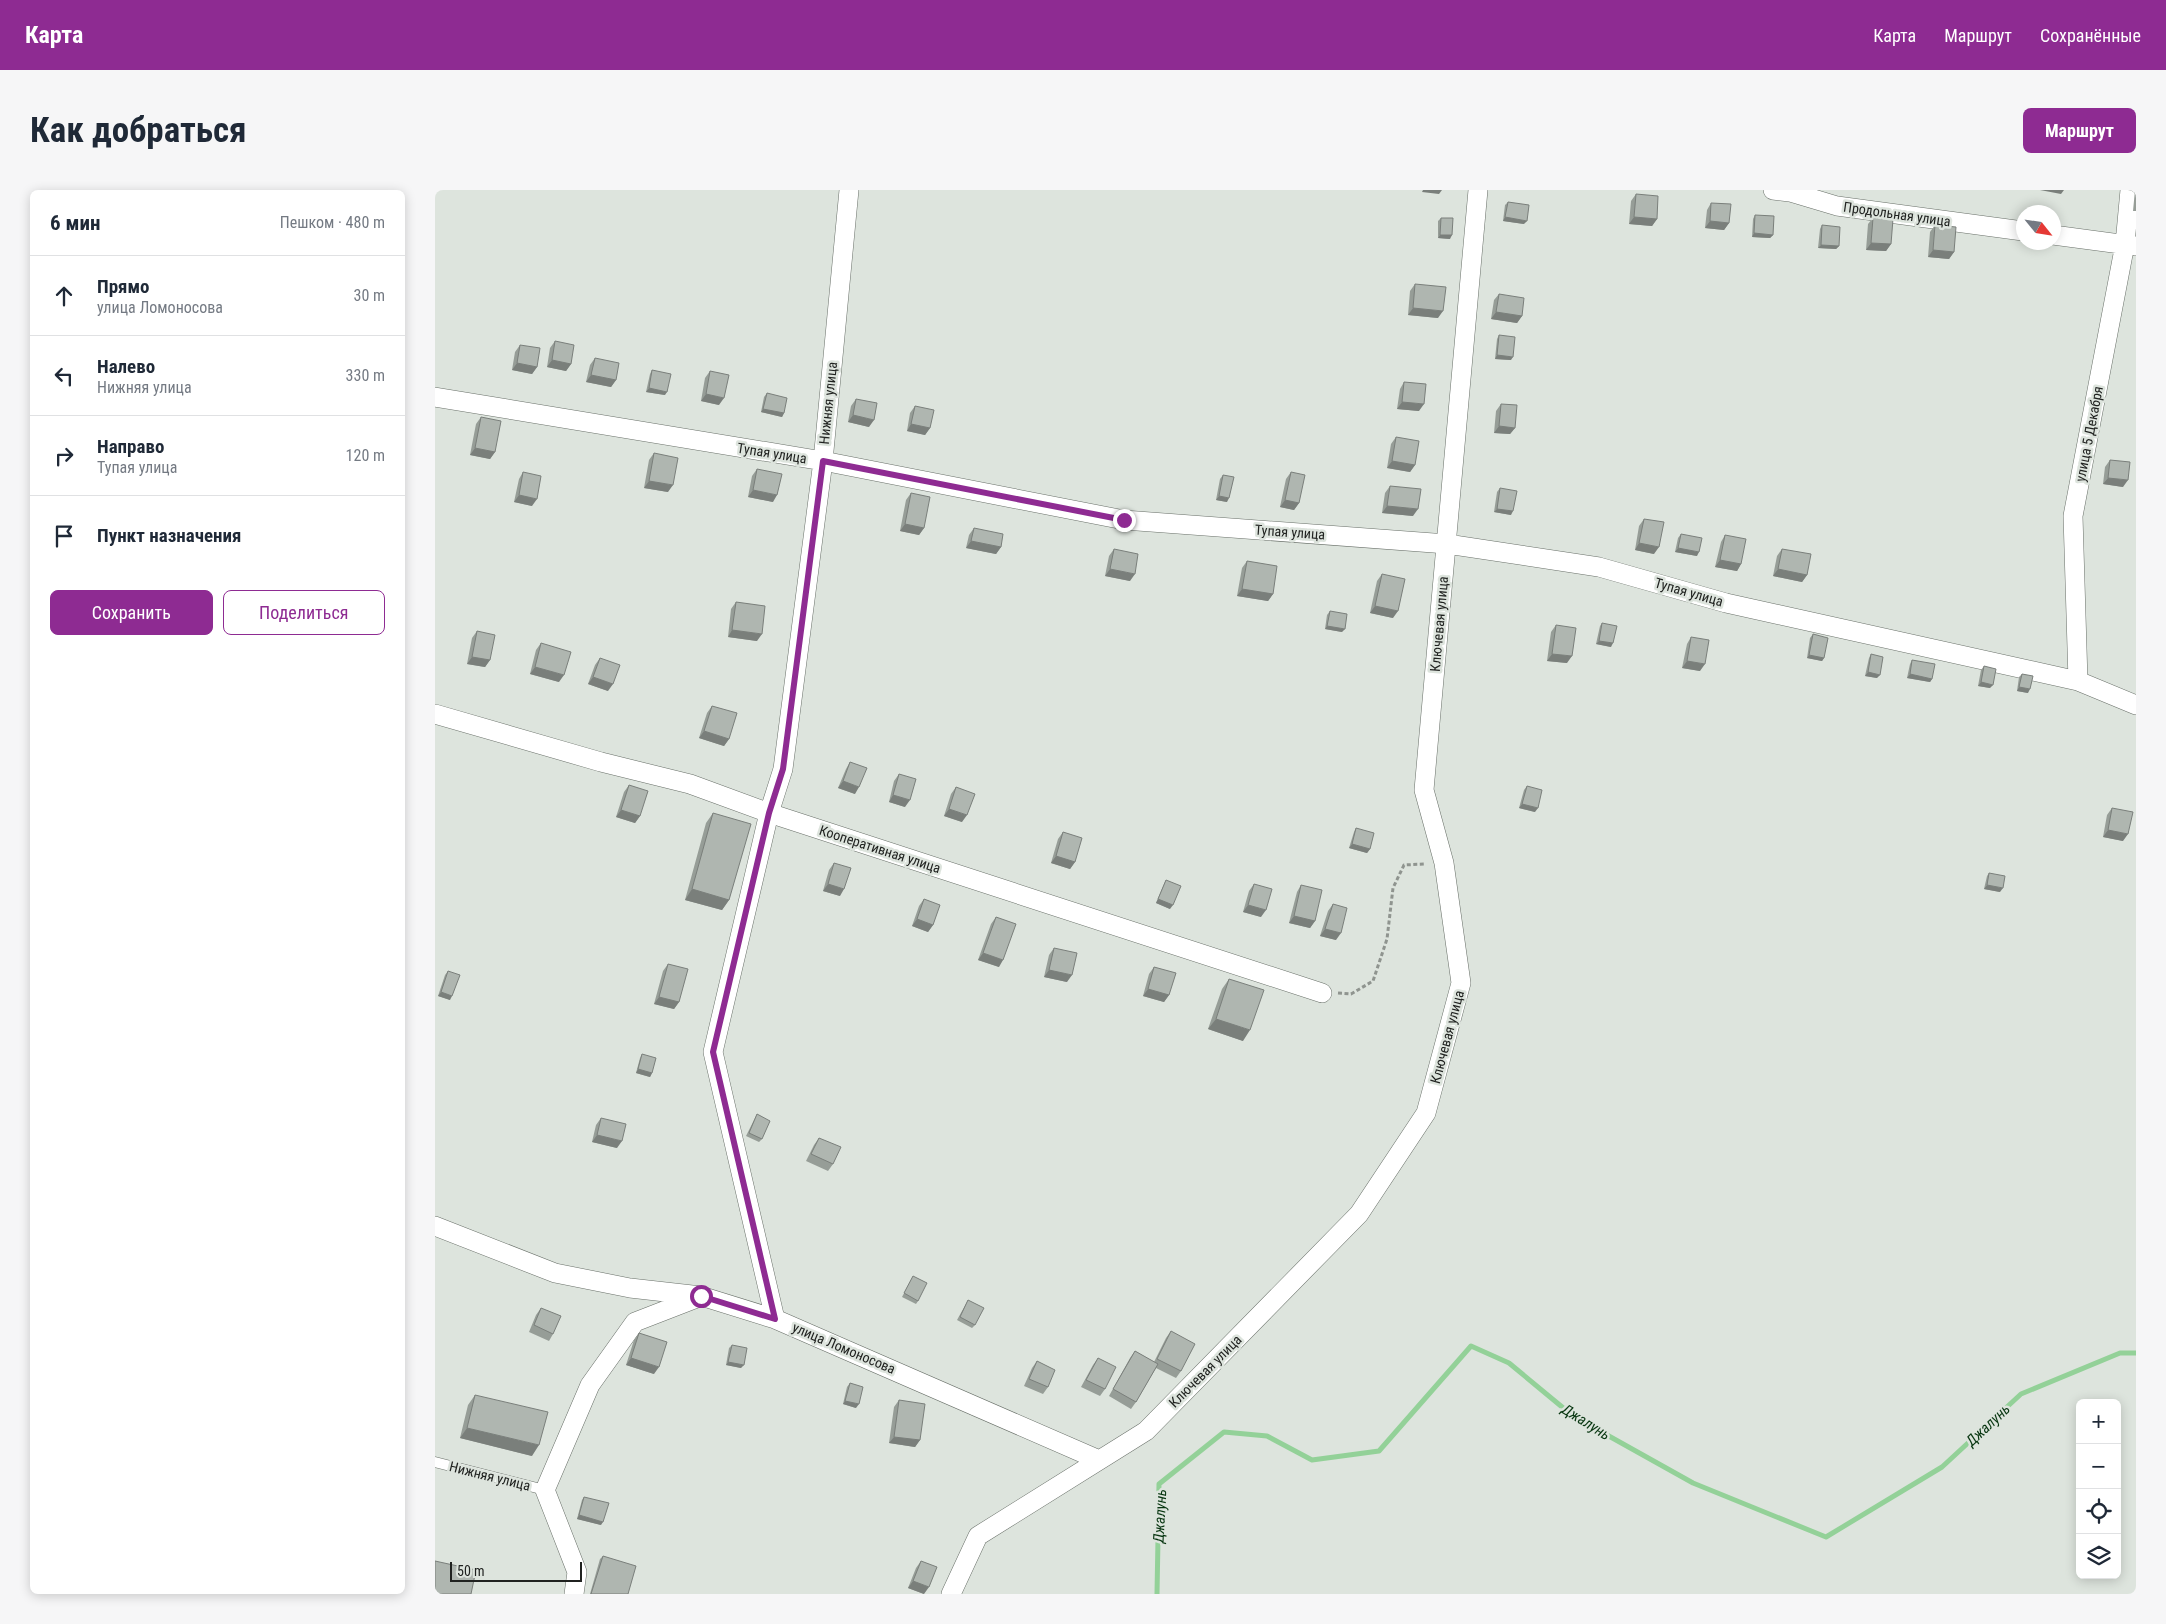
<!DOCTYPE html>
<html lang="ru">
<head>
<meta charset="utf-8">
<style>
  :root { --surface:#fff; --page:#f6f6f7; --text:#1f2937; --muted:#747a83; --line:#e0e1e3; --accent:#8e2b92 }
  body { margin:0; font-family:"Roboto Condensed",sans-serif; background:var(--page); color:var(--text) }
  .controls { position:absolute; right:15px; bottom:15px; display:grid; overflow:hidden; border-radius:8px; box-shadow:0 2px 12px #0003 }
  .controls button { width:45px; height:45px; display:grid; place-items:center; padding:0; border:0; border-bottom:1px solid var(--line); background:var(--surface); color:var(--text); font:25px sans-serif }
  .compass { position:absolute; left:1581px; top:15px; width:45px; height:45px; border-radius:50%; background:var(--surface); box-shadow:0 2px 12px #0003; rotate:120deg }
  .scale { position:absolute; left:15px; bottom:12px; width:132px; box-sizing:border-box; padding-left:5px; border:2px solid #202220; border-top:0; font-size:14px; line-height:18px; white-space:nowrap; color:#202220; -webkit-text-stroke:4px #dde4dd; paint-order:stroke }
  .stop { position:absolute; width:15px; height:15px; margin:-11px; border:4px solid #8e2b92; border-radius:50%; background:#fff }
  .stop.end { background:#8e2b92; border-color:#fff; box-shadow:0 1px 5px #0008 }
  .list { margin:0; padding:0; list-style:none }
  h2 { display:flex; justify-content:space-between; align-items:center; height:65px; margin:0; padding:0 20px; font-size:21px }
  h2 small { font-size:16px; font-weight:400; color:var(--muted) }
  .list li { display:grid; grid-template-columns:32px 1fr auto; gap:15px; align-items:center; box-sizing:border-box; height:80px; padding:0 20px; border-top:1px solid var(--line) }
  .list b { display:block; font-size:19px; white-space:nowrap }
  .list p { margin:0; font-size:16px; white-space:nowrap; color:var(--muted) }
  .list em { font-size:16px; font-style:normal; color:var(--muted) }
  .actions { display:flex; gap:10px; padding:15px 20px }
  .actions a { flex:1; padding:11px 0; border:1px solid var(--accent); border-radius:8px; text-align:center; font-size:18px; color:var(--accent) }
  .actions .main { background:var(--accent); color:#fff }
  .icon { flex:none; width:28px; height:28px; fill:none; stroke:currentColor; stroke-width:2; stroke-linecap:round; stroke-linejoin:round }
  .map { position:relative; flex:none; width:1701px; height:1404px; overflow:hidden; border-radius:8px }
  header { display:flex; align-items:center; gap:30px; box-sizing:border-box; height:70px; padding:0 25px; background:var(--accent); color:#fff }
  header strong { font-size:24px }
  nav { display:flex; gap:28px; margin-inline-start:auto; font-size:18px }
  .intro { display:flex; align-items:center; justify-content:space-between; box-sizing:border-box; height:120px; padding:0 30px }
  h1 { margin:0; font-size:35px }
  .button { padding:12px 22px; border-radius:8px; background:var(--accent); color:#fff; font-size:18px; font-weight:700 }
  main { display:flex; gap:30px; padding:0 30px }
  aside { flex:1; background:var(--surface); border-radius:8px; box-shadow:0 2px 12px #0003 }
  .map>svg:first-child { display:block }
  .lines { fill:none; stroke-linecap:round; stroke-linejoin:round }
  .stream { stroke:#93d198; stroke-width:5 }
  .lane-casing { stroke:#697069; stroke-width:11 }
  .street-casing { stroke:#697069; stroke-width:20 }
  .path { stroke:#8f948f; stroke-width:3; stroke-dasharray:4 2.5; stroke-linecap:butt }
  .lane { stroke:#fff; stroke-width:10 }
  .street { stroke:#fff; stroke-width:19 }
  .wall { fill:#969d97 }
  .shaded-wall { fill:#7a7f7b }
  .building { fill:#afb6b0; stroke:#7a7f7b }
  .route { stroke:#8e2b92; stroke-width:6 }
  .labels { text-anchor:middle; stroke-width:5; stroke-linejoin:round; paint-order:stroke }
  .street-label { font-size:14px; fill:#202220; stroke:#dde4dd }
  .water-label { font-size:15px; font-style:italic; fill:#083611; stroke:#dde4dd }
</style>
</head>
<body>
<header>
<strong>Карта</strong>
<nav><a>Карта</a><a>Маршрут</a><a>Сохранённые</a></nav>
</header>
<div class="intro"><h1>Как добраться</h1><a class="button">Маршрут</a></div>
<main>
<aside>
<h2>6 мин<small>Пешком · 480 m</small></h2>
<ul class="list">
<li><svg class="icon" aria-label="ahead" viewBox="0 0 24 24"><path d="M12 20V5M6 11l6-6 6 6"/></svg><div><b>Прямо</b><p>улица Ломоносова</p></div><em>30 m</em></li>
<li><svg class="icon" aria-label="left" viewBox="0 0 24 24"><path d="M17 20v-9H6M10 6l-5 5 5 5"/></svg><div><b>Налево</b><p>Нижняя улица</p></div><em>330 m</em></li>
<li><svg class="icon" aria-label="right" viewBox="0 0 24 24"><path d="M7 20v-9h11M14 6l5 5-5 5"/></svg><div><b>Направо</b><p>Тупая улица</p></div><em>120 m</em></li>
<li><svg class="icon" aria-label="arrive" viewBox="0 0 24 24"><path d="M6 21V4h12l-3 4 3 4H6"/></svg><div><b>Пункт назначения</b></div></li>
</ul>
<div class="actions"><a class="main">Сохранить</a><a>Поделиться</a></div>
</aside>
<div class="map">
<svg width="1701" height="1404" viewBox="0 0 1701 1404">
  <rect width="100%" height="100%" fill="#dde4dd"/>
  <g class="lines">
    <path class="stream" d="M722,1404L724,1294L789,1242L832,1246L877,1270L944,1261L1036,1156L1074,1173L1138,1226L1258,1293L1391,1347L1507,1277L1586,1204L1685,1163H1701"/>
    <defs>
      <path id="lane" d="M0,1272L110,1300"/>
      <path id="street" d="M1338,0L1355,2L1402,16L1588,41
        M1618,45L1701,56
        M0,207L388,271L689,330L1012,354L1164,377L1291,413L1643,491L1701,515
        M1643,491L1638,326L1690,54L1695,0
        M0,524L166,572L255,594L334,623L887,803
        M0,1036L120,1083L195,1098L266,1106L340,1129L664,1270
        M340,1129L278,862L334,623L348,579L388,271L414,0
        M139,1404L142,1382L110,1300L155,1195L200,1132L262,1108
        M516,1404L543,1346L711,1241L924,1024L991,923L1026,793L1009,673L989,600L1043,0"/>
    </defs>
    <use href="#lane" class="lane-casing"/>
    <use href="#street" class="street-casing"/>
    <path class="path" d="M903,803L916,804L938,791L952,749L958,698L969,675L990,674"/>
    <use href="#lane" class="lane"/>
    <use href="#street" class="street"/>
  </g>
  <path class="wall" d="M1700,0H1701V21H1698Z
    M1201,4L1222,29L1217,36L1194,34L1196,11Z
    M1073,12L1089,34L1068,31L1070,15Z
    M1276,13L1294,33L1289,40L1270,38L1272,20Z
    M1320,25L1338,45L1335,48L1317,47L1318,29Z
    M1006,28L1015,49L1003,48V31Z
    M1438,28L1456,54L1451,61L1431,60L1433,34Z
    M1387,35L1404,56L1401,59L1383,58L1385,39Z
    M1500,35L1519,62L1514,69L1493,67L1495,42Z
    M980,94L1003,128L973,125L975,101Z
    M1064,104L1087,126L1082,133L1056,129L1059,110Z
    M1064,145L1076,170L1060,169L1062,149Z
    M120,151L136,174L131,181L112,177L115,158Z
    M85,155L102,177L97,184L77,180L80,162Z
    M160,168L181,190L176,197L151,192L155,175Z
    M217,180L230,205L211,202L215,184Z
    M275,181L284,215L266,211L270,188Z
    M969,192L984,221L962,219L965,199Z
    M332,203L349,223L347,227L326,222L329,207Z
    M421,209L434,237L413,232L416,216Z
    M1066,214L1080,238L1075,244L1059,243L1061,221Z
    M480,216L495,238L490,245L472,241L475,223Z
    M46,227L60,262L55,269L35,265L41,234Z
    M961,247L980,275L975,282L952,278L956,254Z
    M219,263L233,302L209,298L214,270Z
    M1675,270L1688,297L1668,294L1670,277Z
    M322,279L338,312L313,307L317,286Z
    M88,282L97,316L79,312L84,289Z
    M856,282L864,313L859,320L845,317L851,289Z
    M788,285L792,312L781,310L785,289Z
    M955,296L978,326L947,323L950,303Z
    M1065,298L1076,325L1059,322L1062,302Z
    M476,303L489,338L484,345L465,341L471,310Z
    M1209,329L1219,364L1200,360L1204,336Z
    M539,338L566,357L561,364L531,358L534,345Z
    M1246,344L1262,366L1240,362L1243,348Z
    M1290,345L1306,374L1302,381L1280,377L1286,352Z
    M679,359L695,391L670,386L674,366Z
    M1347,359L1372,385L1367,392L1338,386L1342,366Z
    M812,371L838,404L833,411L802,406L807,378Z
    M947,384L958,428L935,423L942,391Z
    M301,412L322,451L293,447L296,419Z
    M895,421L907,442L890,439L892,425Z
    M1167,433L1176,457L1161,454L1165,436Z
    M1121,435L1132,473L1112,471L1116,442Z
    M42,441L55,470L50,477L32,474L37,448Z
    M1378,444L1389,468L1387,471L1372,468L1375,448Z
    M1256,447L1265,481L1247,478L1252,454Z
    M106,453L124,492L95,484L101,460Z
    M1436,464L1442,488L1430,486L1434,468Z
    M165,468L173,501L153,494L160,475Z
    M1477,470L1497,489L1495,492L1472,488L1475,474Z
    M1549,476L1555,498L1543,496L1546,480Z
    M1587,484L1593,503L1582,501L1584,487Z
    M277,516L294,549L289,556L264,548L272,523Z
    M415,572L420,604L403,598L411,579Z
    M464,584L470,617L454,612L459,591Z
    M194,595L205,626L200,633L181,627L189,602Z
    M1092,596L1100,622L1084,618L1089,600Z
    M521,597L527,632L509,626L516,604Z
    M1677,618L1688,651L1668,647L1672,625Z
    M278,623L294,710L287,720L250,710L271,633Z
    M921,638L935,659L932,663L914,658L919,642Z
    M628,642L640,672L635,679L616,673L623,649Z
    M399,673L405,706L388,701L394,680Z
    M1554,683L1565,702L1549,699L1552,686Z
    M731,690L735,719L721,713L729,694Z
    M819,694L826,727L808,722L814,701Z
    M866,695L880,731L875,738L854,733L862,702Z
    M489,709L498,735L493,742L477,736L484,716Z
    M898,714L901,750L885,746L893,721Z
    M561,727L564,777L543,770L556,734Z
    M619,758L632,792L609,787L614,765Z
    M233,774L244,812L239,819L219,814L228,781Z
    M719,777L734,805L729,812L708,806L714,784Z
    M13,781L15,810L3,806L10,785Z
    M794,789L808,851L773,839L787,799Z
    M207,864L217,883L215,887L201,883L205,868Z
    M322,924L327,949L324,952L311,946Z
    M166,928L182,958L157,952L161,935Z
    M384,948L398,974L393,981L371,971L379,955Z
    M478,1086L483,1111L481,1114L467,1107Z
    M533,1110L540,1135L537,1138L522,1130Z
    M106,1118L118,1144L114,1151L94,1142L101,1125Z
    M736,1141L746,1181L741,1188L721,1178L701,1212L696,1219L674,1206L695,1168L700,1161L719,1172L731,1148Z
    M204,1143L219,1184L191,1175L199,1150Z
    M297,1155L306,1178L291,1175L294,1158Z
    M663,1168L670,1199L665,1206L646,1197L658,1175Z
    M602,1171L613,1197L608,1204L589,1196L597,1178Z
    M415,1193L421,1218L408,1214L412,1197Z
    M40,1205L97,1266L25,1248L33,1215Z
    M464,1210L485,1250L480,1257L454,1253L459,1217Z
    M149,1307L166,1335L142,1329L147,1310Z
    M168,1366L193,1404H155L165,1369Z
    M486,1371L489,1404L473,1398L481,1378Z"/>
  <path class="shaded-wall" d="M988,0H1007L1004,4L987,2Z
    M1605,0H1629L1626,4Z
    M1070,27L1092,31L1089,34L1068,31Z
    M1199,27L1222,29L1217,36L1194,34Z
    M1275,31L1294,33L1289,40L1270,38Z
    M1319,43L1338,45L1335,48L1317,47Z
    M1005,45H1017L1015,49L1003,48Z
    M1436,53L1456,54L1451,61L1431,60Z
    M1386,55L1404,56L1401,59L1383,58Z
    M1498,60L1519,62L1514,69L1493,67Z
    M978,118L1008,121L1003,128L973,125Z
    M1061,122L1087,126L1082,133L1056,129Z
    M1062,165L1078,167L1076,170L1060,169Z
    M117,170L136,174L131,181L112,177Z
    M82,173L102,177L97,184L77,180Z
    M156,185L181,190L176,197L151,192Z
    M214,198L232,202L230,205L211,202Z
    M271,204L289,208L284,215L266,211Z
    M967,212L989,214L984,221L962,219Z
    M328,219L349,223L347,227L326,222Z
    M418,225L439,230L434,237L413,232Z
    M476,234L495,238L490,245L472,241Z
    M1064,236L1080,238L1075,244L1059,243Z
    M40,258L60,262L55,269L35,265Z
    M957,271L980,275L975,282L952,278Z
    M1673,288L1693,290L1688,297L1668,294Z
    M214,291L238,295L233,302L209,298Z
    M318,300L342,305L338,312L313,307Z
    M84,305L102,309L97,316L79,312Z
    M784,306L794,308L792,312L781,310Z
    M850,310L864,313L859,320L845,317Z
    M952,316L983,319L978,326L947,323Z
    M1062,319L1078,321L1076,325L1059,322Z
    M470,334L489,338L484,345L465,341Z
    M536,351L566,357L561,364L531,358Z
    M1204,353L1224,357L1219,364L1200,360Z
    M1243,358L1264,362L1262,366L1240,362Z
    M1285,370L1306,374L1302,381L1280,377Z
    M675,379L700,384L695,391L670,386Z
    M1343,379L1372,385L1367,392L1338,386Z
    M807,399L838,404L833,411L802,406Z
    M940,416L963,421L958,428L935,423Z
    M892,436L910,439L907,442L890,439Z
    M297,440L327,444L322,451L293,447Z
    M1164,451L1178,453L1176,457L1161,454Z
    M1117,464L1137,466L1132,473L1112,471Z
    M1374,465L1389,468L1387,471L1372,468Z
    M37,467L55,470L50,477L32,474Z
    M1252,471L1270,474L1265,481L1247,478Z
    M100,477L129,485L124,492L95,484Z
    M1433,482L1445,485L1442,488L1430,486Z
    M1475,484L1497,489L1495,492L1472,488Z
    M158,487L178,494L173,501L153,494Z
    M1546,492L1558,495L1555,498L1543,496Z
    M1584,497L1595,499L1593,503L1582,501Z
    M269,541L294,549L289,556L264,548Z
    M408,591L424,597L420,604L403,598Z
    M458,605L475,610L470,617L454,612Z
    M1087,614L1103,618L1100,622L1084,618Z
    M514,619L532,625L527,632L509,626Z
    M186,620L205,626L200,633L181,627Z
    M1673,640L1693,644L1688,651L1668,647Z
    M917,654L935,659L932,663L914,658Z
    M621,666L640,672L635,679L616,673Z
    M393,694L409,699L405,706L388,701Z
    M1552,695L1568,698L1565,702L1549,699Z
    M257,699L294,710L287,720L250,710Z
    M723,709L738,715L735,719L721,713Z
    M813,715L831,720L826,727L808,722Z
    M859,726L880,731L875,738L854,733Z
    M482,729L498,735L493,742L477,736Z
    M890,739L906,743L901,750L885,746Z
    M548,763L568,770L564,777L543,770Z
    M614,780L637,785L632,792L609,787Z
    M713,799L734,805L729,812L708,806Z
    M6,802L17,806L15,810L3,806Z
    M224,807L244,812L239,819L219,814Z
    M781,829L815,840L808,851L773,839Z
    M203,879L217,883L215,887L201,883Z
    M162,945L187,951L182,958L157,952Z
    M196,1168L224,1177L219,1184L191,1175Z
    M293,1172L309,1175L306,1178L291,1175Z
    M410,1211L424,1214L421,1218L408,1214Z
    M32,1238L104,1255L97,1266L25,1248Z
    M459,1247L485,1250L480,1257L454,1253Z
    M144,1325L168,1332L166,1335L142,1329Z
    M478,1391L494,1397L489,1404L473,1398Z"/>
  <path class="building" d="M1201,4L1223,6L1222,29L1199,27Z
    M1073,12L1094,15L1092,31L1070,27Z
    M1276,13L1296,14L1294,33L1275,31Z
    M1320,25L1339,26L1338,45L1319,43Z
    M1006,28H1018L1017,45H1005Z
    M1438,28L1458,29L1456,54L1436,53Z
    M1387,35L1405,37L1404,56L1386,55Z
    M1500,35L1521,37L1519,62L1498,60Z
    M980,94L1011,97L1008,121L978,118Z
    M1064,104L1089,108L1087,126L1061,122Z
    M1064,145L1080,147L1078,167L1062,165Z
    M120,151L139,155L136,174L117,170Z
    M85,155L105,158L102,177L82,173Z
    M160,168L184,173L181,190L156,185Z
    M217,180L236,184L232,202L214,198Z
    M275,181L294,185L289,208L271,204Z
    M969,192L991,194L989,214L967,212Z
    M332,203L352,208L349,223L328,219Z
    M421,209L442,213L439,230L418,225Z
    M1066,214L1082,215L1080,238L1064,236Z
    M480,216L499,220L495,238L476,234Z
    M46,227L66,231L60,262L40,258Z
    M961,247L984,251L980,275L957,271Z
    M219,263L243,268L238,295L214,291Z
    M1675,270L1695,272L1693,290L1673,288Z
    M322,279L347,284L342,305L318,300Z
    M88,282L106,286L102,309L84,305Z
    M856,282L870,285L864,313L850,310Z
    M788,285L799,287L794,308L784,306Z
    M955,296L986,299L983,319L952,316Z
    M1065,298L1082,301L1078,321L1062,319Z
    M476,303L495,307L489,338L470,334Z
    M1209,329L1229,332L1224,357L1204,353Z
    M539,338L568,344L566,357L536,351Z
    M1246,344L1267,348L1264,362L1243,358Z
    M1290,345L1311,349L1306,374L1285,370Z
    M679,359L703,364L700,384L675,379Z
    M1347,359L1376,364L1372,385L1343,379Z
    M812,371L842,376L838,404L807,399Z
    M947,384L970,389L963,421L940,416Z
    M301,412L330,416L327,444L297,440Z
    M895,421L912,424L910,439L892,436Z
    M1167,433L1182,436L1178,453L1164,451Z
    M1121,435L1141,438L1137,466L1117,464Z
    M42,441L60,445L55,470L37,467Z
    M1378,444L1393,448L1389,468L1374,465Z
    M1256,447L1274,450L1270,474L1252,471Z
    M106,453L136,462L129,485L100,477Z
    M1436,464L1448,467L1445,485L1433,482Z
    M165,468L185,475L178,494L158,487Z
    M1477,470L1500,474L1497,489L1475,484Z
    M1549,476L1561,479L1558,495L1546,492Z
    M1587,484L1598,486L1595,499L1584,497Z
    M277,516L302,523L294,549L269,541Z
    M415,572L432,578L424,597L408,591Z
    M464,584L481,589L475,610L458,605Z
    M194,595L213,601L205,626L186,620Z
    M1092,596L1107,600L1103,618L1087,614Z
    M521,597L540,604L532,625L514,619Z
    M1677,618L1698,622L1693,644L1673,640Z
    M278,623L316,634L294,710L257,699Z
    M921,638L939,643L935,659L917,654Z
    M628,642L647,648L640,672L621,666Z
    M399,673L416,678L409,699L393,694Z
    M1554,683L1570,686L1568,698L1552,695Z
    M731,690L746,696L738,715L723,709Z
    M819,694L837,699L831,720L813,715Z
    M866,695L887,700L880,731L859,726Z
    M489,709L505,715L498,735L482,729Z
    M898,714L912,718L906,743L890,739Z
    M561,727L581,734L568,770L548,763Z
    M619,758L642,763L637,785L614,780Z
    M233,774L253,779L244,812L224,807Z
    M719,777L741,783L734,805L713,799Z
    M13,781L25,785L17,806L6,802Z
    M794,789L829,800L815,840L781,829Z
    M207,864L221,868L217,883L203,879Z
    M322,924L335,931L327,949L314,943Z
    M166,928L191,934L187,951L162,945Z
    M384,948L406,957L398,974L376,964Z
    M478,1086L492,1093L483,1111L469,1103Z
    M533,1110L549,1118L540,1135L525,1127Z
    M106,1118L126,1126L118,1144L99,1135Z
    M736,1141L760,1154L746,1181L722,1169Z
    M204,1143L232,1152L224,1177L196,1168Z
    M297,1155L312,1158L309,1175L293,1172Z
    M700,1161L723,1174L701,1212L678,1199Z
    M663,1168L681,1177L670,1199L651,1190Z
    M602,1171L620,1180L613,1197L594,1189Z
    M415,1193L428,1197L424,1214L410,1211Z
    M40,1205L113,1222L104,1255L32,1238Z
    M464,1210L490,1214L485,1250L459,1247Z
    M149,1307L174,1313L168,1332L144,1325Z
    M168,1366L201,1376L193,1404H156Z
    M0,1371L41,1380L36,1404H0Z
    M486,1371L502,1377L494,1397L478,1391Z"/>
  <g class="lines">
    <path class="route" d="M266,1106L340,1129L278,862L334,623L348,579L388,271L689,330"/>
  </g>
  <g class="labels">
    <g class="street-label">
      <text transform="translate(1462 24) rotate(8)" y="5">Продольная улица</text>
      <text transform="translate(393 213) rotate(-84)" y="5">Нижняя улица</text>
      <text transform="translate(1654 244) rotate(-79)" y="5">улица 5 Декабря</text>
      <text transform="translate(337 263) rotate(9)" y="5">Тупая улица</text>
      <text transform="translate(855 342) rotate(4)" y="5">Тупая улица</text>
      <text transform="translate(1254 402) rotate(16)" y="5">Тупая улица</text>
      <text transform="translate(1004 434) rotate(-85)" y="5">Ключевая улица</text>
      <text transform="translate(445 659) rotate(18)" y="5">Кооперативная улица</text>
      <text transform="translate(1012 847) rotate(-75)" y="5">Ключевая улица</text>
      <text transform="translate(409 1158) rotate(23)" y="5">улица Ломоносова</text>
      <text transform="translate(770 1181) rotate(-45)" y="5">Ключевая улица</text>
      <text transform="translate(55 1286) rotate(14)" y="5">Нижняя улица</text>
    </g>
    <g class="water-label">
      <text transform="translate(1151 1232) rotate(32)" y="5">Джалунь</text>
      <text transform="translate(1553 1235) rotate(-43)" y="5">Джалунь</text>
      <text transform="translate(725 1326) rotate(-87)" y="5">Джалунь</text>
    </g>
  </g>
</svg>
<div class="controls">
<button>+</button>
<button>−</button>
<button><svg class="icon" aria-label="locate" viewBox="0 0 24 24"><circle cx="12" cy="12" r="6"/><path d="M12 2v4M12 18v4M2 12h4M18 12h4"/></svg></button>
<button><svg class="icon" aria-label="layers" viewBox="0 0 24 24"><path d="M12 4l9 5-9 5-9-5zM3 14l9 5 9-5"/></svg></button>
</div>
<svg class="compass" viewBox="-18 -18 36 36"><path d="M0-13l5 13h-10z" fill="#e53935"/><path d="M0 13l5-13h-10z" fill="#747a83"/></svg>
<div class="scale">50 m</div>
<div class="stop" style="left:266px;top:1106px"></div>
<div class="stop end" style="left:689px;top:330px"></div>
</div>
</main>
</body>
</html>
